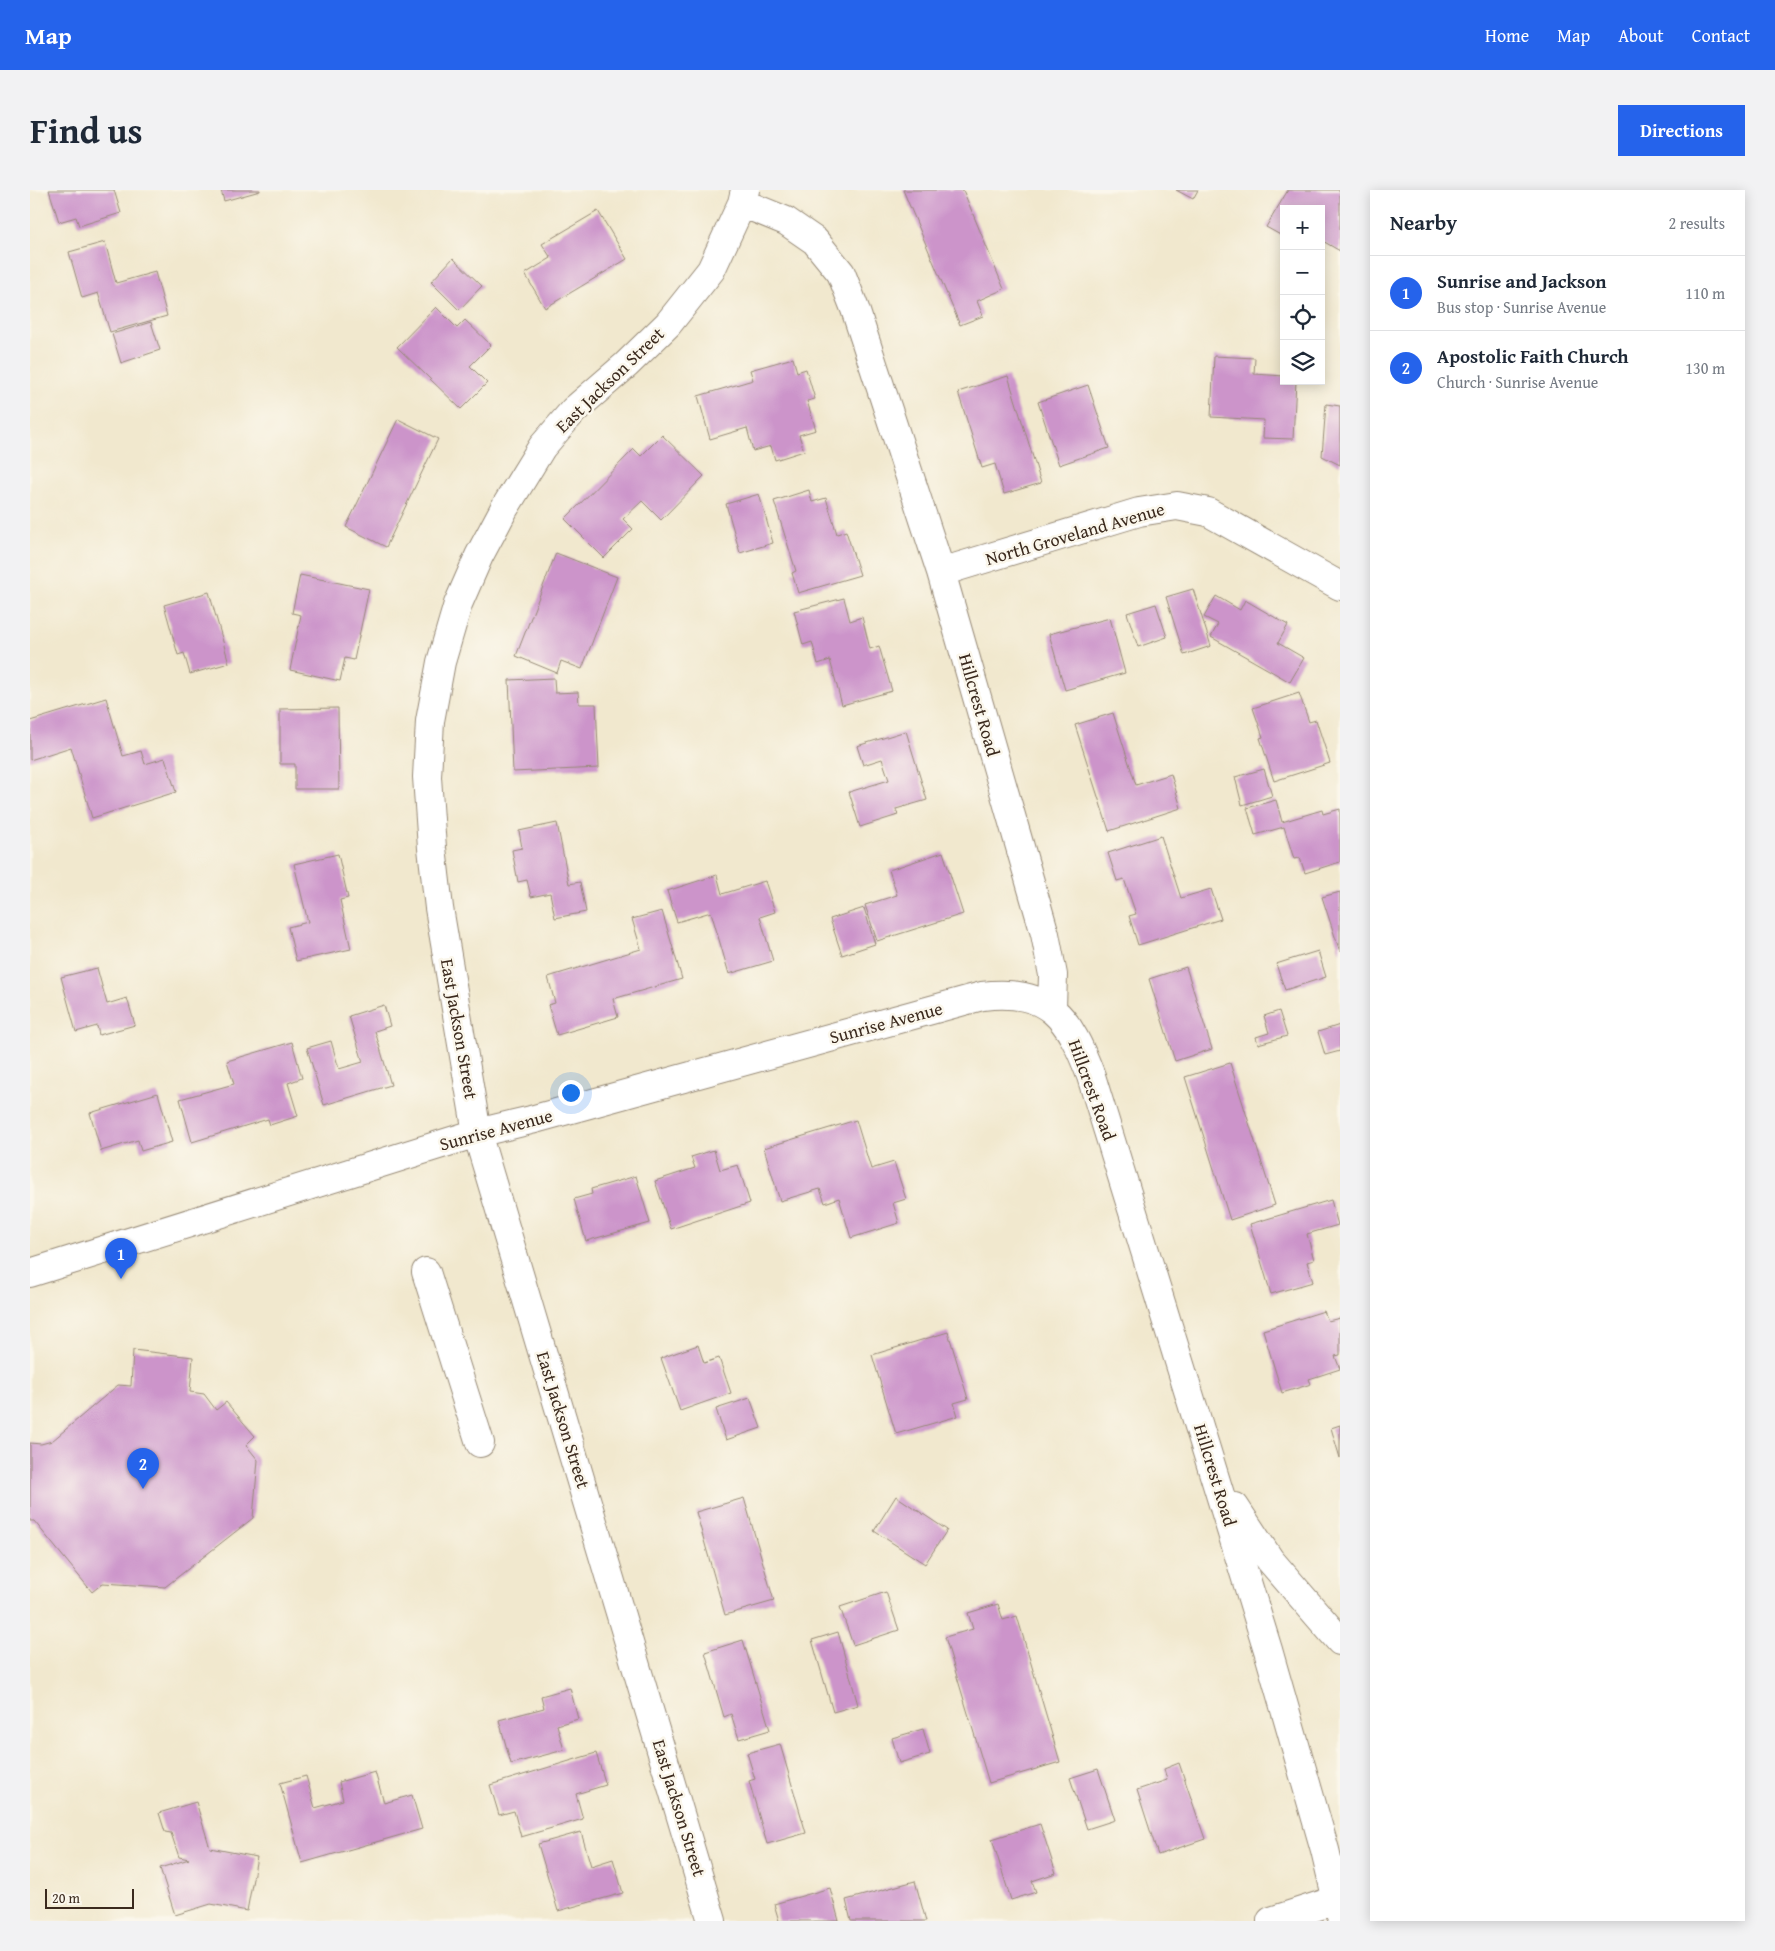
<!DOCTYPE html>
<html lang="en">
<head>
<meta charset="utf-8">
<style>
  :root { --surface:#fff; --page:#f2f2f3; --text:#1f2937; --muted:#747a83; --line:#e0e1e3; --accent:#2563eb }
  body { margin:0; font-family:"Gentium Book Plus",serif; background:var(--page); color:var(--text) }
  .controls { position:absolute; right:15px; top:15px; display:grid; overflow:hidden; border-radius:0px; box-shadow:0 2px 12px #0003 }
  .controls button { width:45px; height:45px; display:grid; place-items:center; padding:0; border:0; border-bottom:1px solid var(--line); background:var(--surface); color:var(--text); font:25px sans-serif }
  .scale { position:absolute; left:15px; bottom:12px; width:89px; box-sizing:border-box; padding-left:5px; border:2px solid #3b2a1e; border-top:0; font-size:14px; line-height:18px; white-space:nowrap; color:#3b2a1e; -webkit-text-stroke:4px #fbf7ec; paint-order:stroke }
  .you { position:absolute; left:540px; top:902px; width:18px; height:18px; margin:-12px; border:4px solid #fff; border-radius:50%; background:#1a73e8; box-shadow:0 0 0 8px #1a73e833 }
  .badge { display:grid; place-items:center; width:32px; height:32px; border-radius:50%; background:var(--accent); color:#fff; font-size:16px; font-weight:700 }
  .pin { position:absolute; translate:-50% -41px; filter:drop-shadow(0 1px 2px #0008) }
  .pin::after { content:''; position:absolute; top:26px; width:18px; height:15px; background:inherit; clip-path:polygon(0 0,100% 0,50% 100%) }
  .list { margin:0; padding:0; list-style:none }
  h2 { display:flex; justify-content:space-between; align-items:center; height:65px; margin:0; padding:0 20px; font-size:21px }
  h2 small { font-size:16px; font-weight:400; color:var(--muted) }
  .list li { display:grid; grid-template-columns:32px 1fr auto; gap:15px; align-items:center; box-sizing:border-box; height:75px; padding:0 20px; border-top:1px solid var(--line) }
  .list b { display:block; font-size:19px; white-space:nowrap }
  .list p { margin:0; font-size:16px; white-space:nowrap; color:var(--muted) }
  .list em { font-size:16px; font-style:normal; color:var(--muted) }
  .icon { flex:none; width:28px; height:28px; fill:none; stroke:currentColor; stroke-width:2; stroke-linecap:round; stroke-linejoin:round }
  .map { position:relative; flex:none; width:1310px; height:1731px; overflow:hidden; border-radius:0px }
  header { display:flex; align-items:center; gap:30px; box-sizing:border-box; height:70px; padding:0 25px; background:var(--accent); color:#fff }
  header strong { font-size:24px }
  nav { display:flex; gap:28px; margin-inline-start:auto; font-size:18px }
  .intro { display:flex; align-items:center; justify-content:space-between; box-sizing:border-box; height:120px; padding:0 30px }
  h1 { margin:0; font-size:35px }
  .button { padding:12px 22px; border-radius:0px; background:var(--accent); color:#fff; font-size:18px; font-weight:700 }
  main { display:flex; gap:30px; padding:0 30px }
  aside { flex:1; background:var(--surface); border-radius:0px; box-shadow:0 2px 12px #0003 }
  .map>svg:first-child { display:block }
  .building { fill:#cc94ca }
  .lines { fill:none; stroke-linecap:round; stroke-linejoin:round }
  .minor-casing { stroke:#968976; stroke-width:30 }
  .minor { stroke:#fff; stroke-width:28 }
  .labels { text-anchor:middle; stroke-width:5; stroke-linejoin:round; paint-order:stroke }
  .street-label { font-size:18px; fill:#3b2a1e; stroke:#fbf7ec }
</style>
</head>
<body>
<header>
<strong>Map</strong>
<nav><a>Home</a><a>Map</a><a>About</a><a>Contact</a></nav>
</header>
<div class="intro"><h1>Find us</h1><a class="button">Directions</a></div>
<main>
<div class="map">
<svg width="1310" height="1731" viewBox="0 0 1310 1731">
  <rect width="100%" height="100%" fill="#fbf7ec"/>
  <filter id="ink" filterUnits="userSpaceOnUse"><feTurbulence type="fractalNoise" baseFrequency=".02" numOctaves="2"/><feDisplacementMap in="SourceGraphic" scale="10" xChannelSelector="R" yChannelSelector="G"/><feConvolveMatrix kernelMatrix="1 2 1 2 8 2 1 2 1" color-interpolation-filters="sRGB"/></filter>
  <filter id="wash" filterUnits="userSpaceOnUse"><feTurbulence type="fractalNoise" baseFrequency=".0096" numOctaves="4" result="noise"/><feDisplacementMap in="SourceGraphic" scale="20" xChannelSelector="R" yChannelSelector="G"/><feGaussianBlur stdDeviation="1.12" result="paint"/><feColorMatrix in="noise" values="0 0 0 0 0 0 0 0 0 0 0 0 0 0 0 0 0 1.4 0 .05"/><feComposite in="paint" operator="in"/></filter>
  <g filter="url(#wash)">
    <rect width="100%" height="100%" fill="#f1e8ce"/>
    <g id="blocks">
      <path class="building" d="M19,0H84L91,23L49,36L46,27L29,32Z
        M191,0H230V1L194,11Z
        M873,0H933L974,99L947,111L953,126L930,135Z
        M1146,0H1168L1163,9Z
        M1258,0H1310V61L1291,50V19H1254V47L1236,37Z
        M568,21L597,69L515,118L495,84L521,68L512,54Z
        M75,52L86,93L125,82L137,126L80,142L68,103L52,108L39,62Z
        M423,68L452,96L429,120L401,92Z
        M406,117L427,138L435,130L461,155L440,176L457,193L431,219L367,157Z
        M121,132L130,160L91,173L82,144Z
        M1184,166L1225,168L1224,184L1254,186V191H1266L1263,249L1233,248L1234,230L1181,227Z
        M763,168L767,182L776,179L785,209L777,211L786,240L769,245L774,261L745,270L741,256L723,261L717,238L680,249L668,206L723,190L720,180Z
        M978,186L1011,293L974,304L965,274L952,278L928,202Z
        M1058,195L1079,258L1029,275L1008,212Z
        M1296,214L1310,216V275L1292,266Z
        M368,229L408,249L356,357L316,337Z
        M632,245L674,286L631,330L612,311L593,329L603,339L574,368L535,329L604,259L611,266Z
        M779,300L782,312L796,308L807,344L816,341L830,385L768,403L762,383L766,381L744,311Z
        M729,304L743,353L710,363L696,314Z
        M526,363L587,387L552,479L531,471L527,483L486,466Z
        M270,385L339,399L324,470L315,468L310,491L260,480L271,425L262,423Z
        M1163,399L1181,456L1154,465L1136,407Z
        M179,402L199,473L160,484L154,463L148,465L134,415Z
        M1186,406L1210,420L1215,410L1258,435L1248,453L1274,468L1260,492L1181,447L1188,434L1174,427Z
        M814,408L820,431L832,427L840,459L849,456L862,501L812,515L800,470L788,474L782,452L773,455L764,421Z
        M1126,414L1137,447L1108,457L1097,423Z
        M1080,428L1095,483L1035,500L1019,444Z
        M524,488L525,503L548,502L549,514H566L569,578L483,582L479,490Z
        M1269,503L1279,532L1286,530L1300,573L1244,591L1230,548L1233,547L1223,518Z
        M76,508L93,566L111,561L115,574L135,568L146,602L62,628L41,557L0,570V531Z
        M308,518L309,599H265V574H250V519Z
        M1083,523L1106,595L1141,584L1151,618L1079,641L1045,535Z
        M876,541L897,610L866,619L868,625L830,637L819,602L859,590L852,569L833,575L827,556Z
        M1234,579L1242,606L1212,615L1205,587Z
        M1246,610L1252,632L1292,620L1293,624L1310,619V672L1275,683L1270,668L1264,669L1254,637L1225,645L1217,618Z
        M527,633L539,694L550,692L556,722L525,728L520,703L501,707L497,690L488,692L482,660L492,658L489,641Z
        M1131,646L1151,708L1181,699L1191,729L1108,755L1099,726L1106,724L1094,689L1087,691L1078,663Z
        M913,662L933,724L847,751L835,715L867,705L859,680Z
        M308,664L318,708L310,710L321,759L266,771L258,737L278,732L264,674Z
        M687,685L692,704L735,691L745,722L730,727L743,771L699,784L681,722L647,732L637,701Z
        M1310,702V762L1292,707Z
        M834,718L845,754L812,765L800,729Z
        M632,721L652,789L583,809L588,827L527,845L518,815L525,813L518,787L611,759L602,729Z
        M1288,761L1296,787L1255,800L1246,774Z
        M1156,777L1182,859L1145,871L1119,789Z
        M67,778L77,814L97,808L105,835L69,845L67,836L46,842L31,787Z
        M354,815L360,836L345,841L361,895L294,915L277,858L301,851L309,879L333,872L319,826Z
        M1249,821L1257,846L1228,854L1226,847L1239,843L1234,826Z
        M1310,835V861L1295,865L1288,842Z
        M262,852L272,888L258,893L268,926L240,935L238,929L162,952L150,909L204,894L197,871Z
        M1200,873L1245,1015L1200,1030L1155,887Z
        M128,903L142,952L111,961L108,950L71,961L60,923Z
        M826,930L841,979L864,972L876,1009L863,1013L869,1033L821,1048L809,1008L795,1013L790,999L750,1011L734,958Z
        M684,960L690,980L708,975L720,1013L641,1039L625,991L665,978L661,967Z
        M606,986L620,1033L556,1051L544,1009L562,1004L561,999Z
        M1301,1010L1308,1035L1277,1044L1284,1070L1277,1072L1283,1092L1241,1104L1220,1034Z
        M1294,1121L1298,1131L1310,1128V1165L1305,1166L1310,1179L1279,1189L1281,1194L1252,1203L1233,1140Z
        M918,1142L938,1209L924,1213L928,1226L866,1244L842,1165Z
        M668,1155L674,1173L689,1168L701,1203L650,1221L631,1168Z
        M103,1160L163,1167L160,1202L174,1204L186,1220L196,1212L225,1246L216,1255L228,1270L223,1328L135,1397L73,1393L62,1402L4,1331H0V1253L11,1254L22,1251L88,1195L101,1196Z
        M720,1208L731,1238L696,1250L686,1219Z
        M1310,1235V1268L1301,1238Z
        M866,1306L917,1340L895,1374L844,1341Z
        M714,1308L744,1411L695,1425L666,1322Z
        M856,1402L869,1440L823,1455L810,1417Z
        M968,1414L973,1430L987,1426L1030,1572L959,1593L915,1447L943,1439L938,1423Z
        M808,1442L828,1515L803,1522L782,1450Z
        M713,1450L740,1540L709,1549L701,1524L694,1527L675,1462Z
        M540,1498L548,1529L527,1535L534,1560L481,1574L469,1530L514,1518L511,1506Z
        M893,1539L900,1564L869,1573L862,1548Z
        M750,1554L776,1643L737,1654L719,1591L725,1589L717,1563Z
        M566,1563L576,1595L546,1604L553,1629L491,1647L484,1621L469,1625L460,1595Z
        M1149,1573L1175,1649L1128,1665L1107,1600L1137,1590L1134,1579Z
        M1068,1579L1085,1630L1057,1639L1040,1588Z
        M345,1582L354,1613L382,1605L392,1639L272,1673L250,1593L276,1586L285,1618L313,1610L309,1592Z
        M166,1612L180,1658L227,1667L217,1721L181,1714L145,1725L130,1678L159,1669L149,1667L141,1643L135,1642L129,1623Z
        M1010,1634L1026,1683L1002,1691L1006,1702L981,1710L962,1649Z
        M551,1642L561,1676L583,1669L593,1703L528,1721L508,1654Z
        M885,1691L896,1731H821L816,1710Z
        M800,1698L809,1731H749L744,1714Z"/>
    </g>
  </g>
  <g filter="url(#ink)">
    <use href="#blocks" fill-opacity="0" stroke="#968976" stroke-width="1"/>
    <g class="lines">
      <defs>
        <path id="minor" d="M712,13L756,31L785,51L811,83L825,119L911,382L1015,744L1023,785L1022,818
          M911,382L1109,322L1147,316L1178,322L1310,396
          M396,1082L450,1253
          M0,1083L447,943L501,930L952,806C1020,798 1039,828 1061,886L1238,1460L1295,1660L1310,1723
          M1205,1317L1240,1370L1310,1451
          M682,1731L447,943L409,718L402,658L397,587L400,531L411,472L428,414L449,366L474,319L512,257L544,220L596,175L638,134L681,80L712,13L715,0
          M1241,1731L1306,1710"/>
      </defs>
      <use href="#minor" class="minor-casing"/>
      <use href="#minor" class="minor"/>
    </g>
  </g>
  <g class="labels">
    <g class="street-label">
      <text transform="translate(580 190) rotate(-44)" y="6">East Jackson Street</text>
      <text transform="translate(1045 344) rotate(-16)" y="6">North Groveland Avenue</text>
      <text transform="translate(949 515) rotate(74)" y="6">Hillcrest Road</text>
      <text transform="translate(856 833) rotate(-15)" y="6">Sunrise Avenue</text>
      <text transform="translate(429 839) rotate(80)" y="6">East Jackson Street</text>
      <text transform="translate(1062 900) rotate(70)" y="6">Hillcrest Road</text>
      <text transform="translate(466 940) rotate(-15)" y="6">Sunrise Avenue</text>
      <text transform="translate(533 1230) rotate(73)" y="6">East Jackson Street</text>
      <text transform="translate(1185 1285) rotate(73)" y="6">Hillcrest Road</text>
      <text transform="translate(649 1618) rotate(73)" y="6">East Jackson Street</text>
    </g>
  </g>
</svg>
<div class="controls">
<button>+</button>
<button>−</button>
<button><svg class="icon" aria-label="locate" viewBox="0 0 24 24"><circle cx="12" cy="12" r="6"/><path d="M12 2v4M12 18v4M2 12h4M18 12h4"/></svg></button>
<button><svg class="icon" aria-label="layers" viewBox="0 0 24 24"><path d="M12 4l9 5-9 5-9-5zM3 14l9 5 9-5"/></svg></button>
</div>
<div class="scale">20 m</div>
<div class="you"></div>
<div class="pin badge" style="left:91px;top:1089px">1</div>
<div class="pin badge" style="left:113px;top:1299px">2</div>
</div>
<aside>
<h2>Nearby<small>2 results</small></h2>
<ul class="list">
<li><span class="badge">1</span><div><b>Sunrise and Jackson</b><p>Bus stop · Sunrise Avenue</p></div><em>110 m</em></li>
<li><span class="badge">2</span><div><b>Apostolic Faith Church</b><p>Church · Sunrise Avenue</p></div><em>130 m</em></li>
</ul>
</aside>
</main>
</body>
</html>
